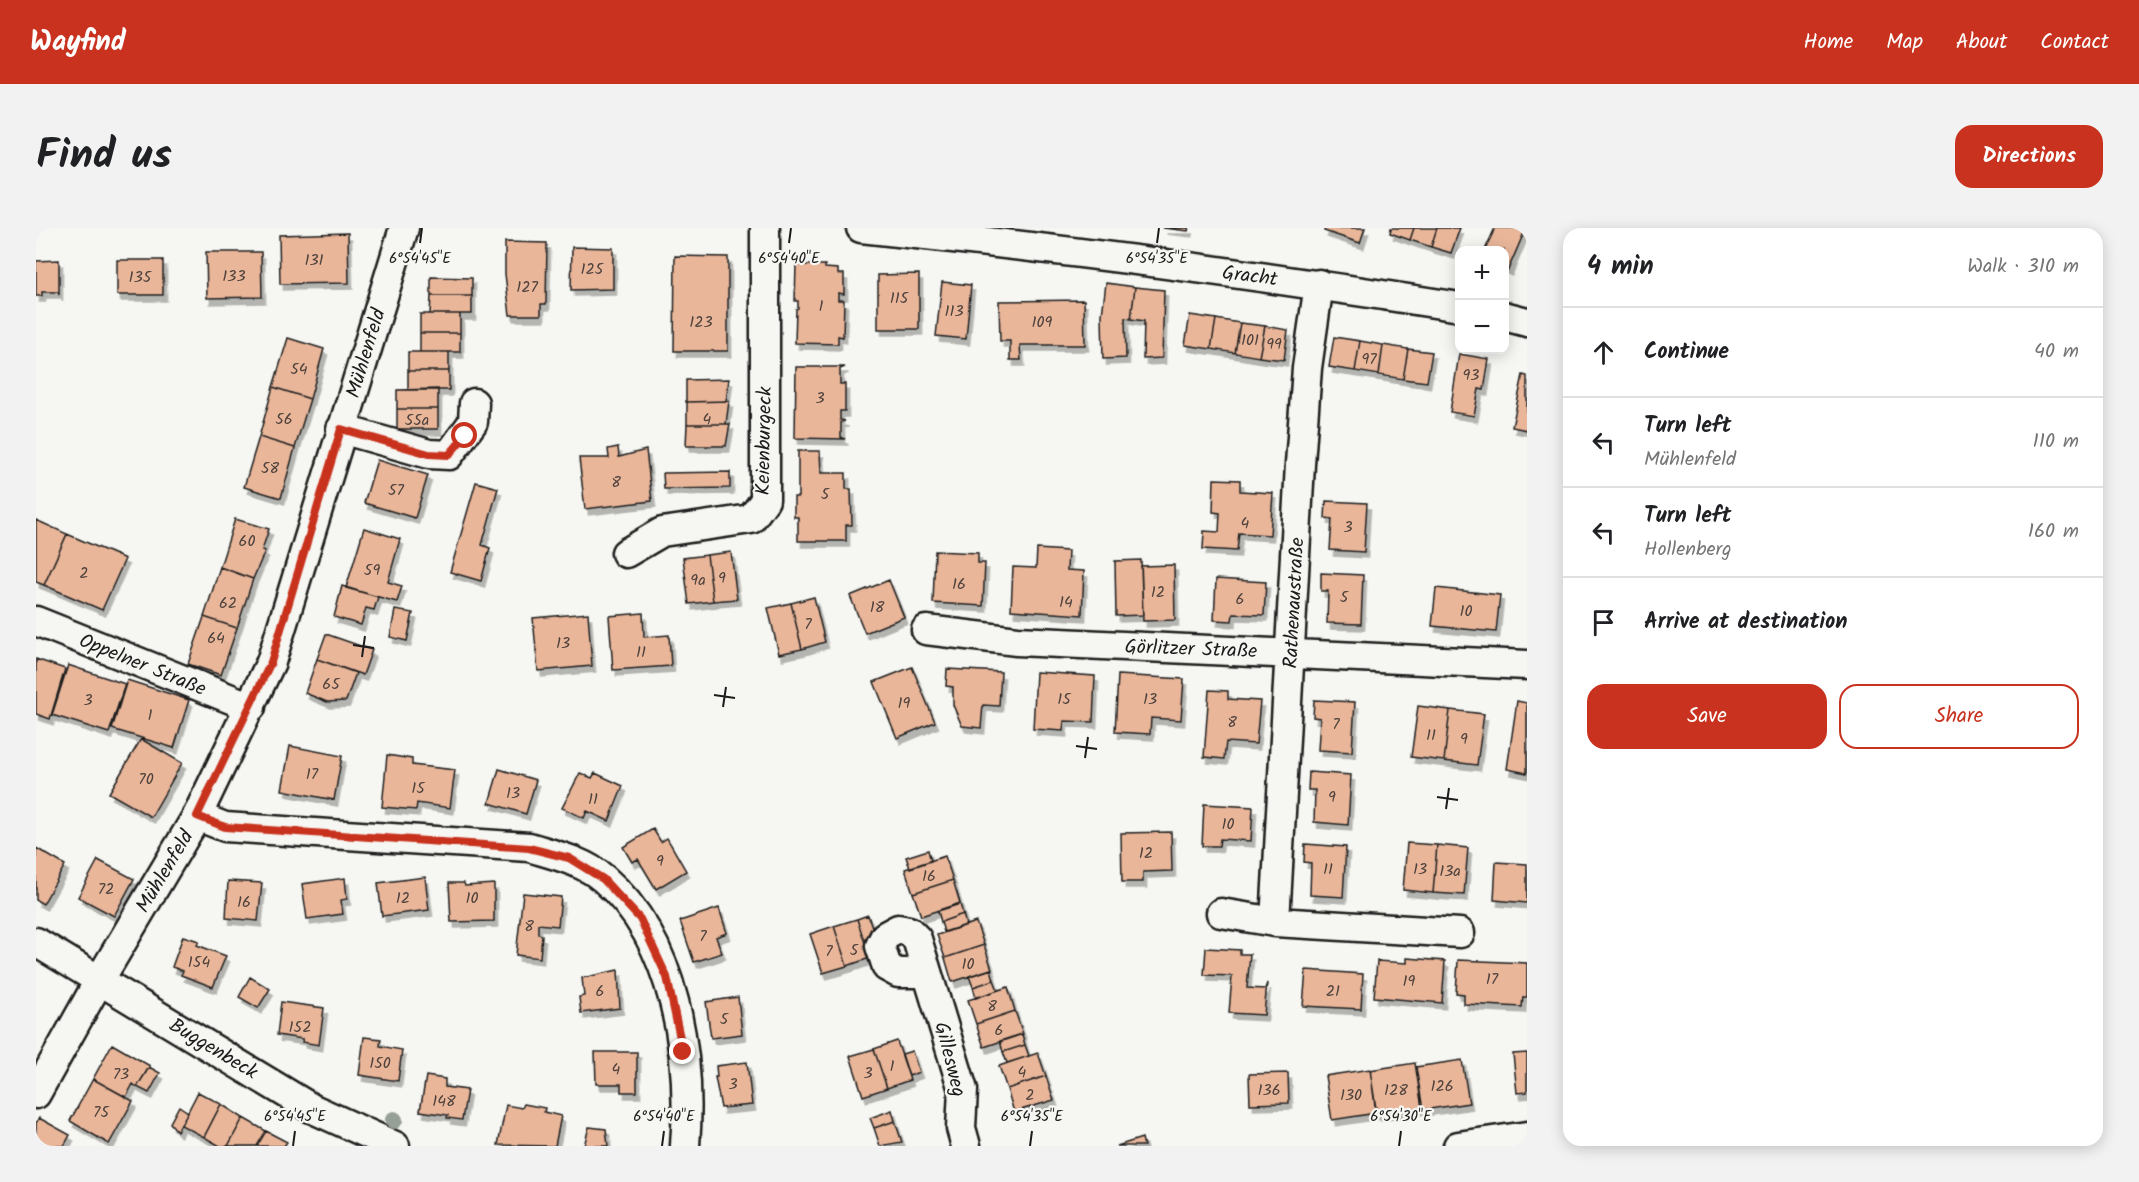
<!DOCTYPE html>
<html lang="en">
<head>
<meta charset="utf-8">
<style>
  :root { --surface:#fff; --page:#f2f2f2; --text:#202124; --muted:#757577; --line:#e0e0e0; --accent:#c8321e }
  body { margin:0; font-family:Kalam,sans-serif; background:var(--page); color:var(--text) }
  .controls { position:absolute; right:18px; top:18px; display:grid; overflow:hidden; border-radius:12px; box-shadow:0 3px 15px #0003 }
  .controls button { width:54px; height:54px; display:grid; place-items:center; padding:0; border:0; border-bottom:2px solid var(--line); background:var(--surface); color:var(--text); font:30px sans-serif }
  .stop { position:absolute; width:18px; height:18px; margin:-14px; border:4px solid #c8321e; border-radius:50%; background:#fff }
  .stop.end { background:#c8321e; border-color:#fff; box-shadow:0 2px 6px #0008 }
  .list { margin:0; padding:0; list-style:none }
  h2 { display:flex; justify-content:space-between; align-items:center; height:78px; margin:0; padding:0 24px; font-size:26px }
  h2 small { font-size:20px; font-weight:400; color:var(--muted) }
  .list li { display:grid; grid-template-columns:39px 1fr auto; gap:18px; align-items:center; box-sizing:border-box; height:90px; padding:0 24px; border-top:2px solid var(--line) }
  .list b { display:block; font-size:22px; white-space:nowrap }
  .list p { margin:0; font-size:20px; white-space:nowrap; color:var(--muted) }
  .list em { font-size:20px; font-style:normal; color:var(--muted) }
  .actions { display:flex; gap:12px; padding:18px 24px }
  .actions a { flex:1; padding:14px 0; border:2px solid var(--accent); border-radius:18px; text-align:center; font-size:21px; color:var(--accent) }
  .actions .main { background:var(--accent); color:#fff }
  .icon { flex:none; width:33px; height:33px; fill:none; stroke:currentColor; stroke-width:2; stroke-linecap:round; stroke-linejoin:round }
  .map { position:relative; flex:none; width:1491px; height:918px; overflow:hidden; border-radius:18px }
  header { display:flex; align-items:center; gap:36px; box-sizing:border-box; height:84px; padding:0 30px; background:var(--accent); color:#fff }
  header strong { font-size:28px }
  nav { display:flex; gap:33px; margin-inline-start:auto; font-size:21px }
  .intro { display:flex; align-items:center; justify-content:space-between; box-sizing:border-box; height:144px; padding:0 36px }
  h1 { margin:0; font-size:42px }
  .button { padding:15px 27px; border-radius:18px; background:var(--accent); color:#fff; font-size:21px; font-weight:700 }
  main { display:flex; gap:36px; padding:0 36px }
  aside { flex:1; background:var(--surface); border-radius:18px; box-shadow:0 3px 15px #0003 }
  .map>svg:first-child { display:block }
  .building { fill:#e9b69a; stroke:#1c1c1c; stroke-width:1.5; filter:url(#shadow) }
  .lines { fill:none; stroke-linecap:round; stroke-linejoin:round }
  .minor-casing { stroke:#1c1c1c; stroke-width:33 }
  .minor { stroke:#f6f6f2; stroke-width:28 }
  .tree { fill:#96a096 }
  .route { stroke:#c8321e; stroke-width:8 }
  .ticks { fill:none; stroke:#1c1c1c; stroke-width:2 }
  .labels { text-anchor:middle; stroke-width:4.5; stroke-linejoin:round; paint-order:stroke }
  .number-label { font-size:16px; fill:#4f423c }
  .street-label { font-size:20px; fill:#1c1c1c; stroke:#f6f6f2 }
  .ticks-label { font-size:15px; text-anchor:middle; fill:#1c1c1c; stroke:#f6f6f2; stroke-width:4.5; stroke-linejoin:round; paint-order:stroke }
</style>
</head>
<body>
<header>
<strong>Wayfind</strong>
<nav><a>Home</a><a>Map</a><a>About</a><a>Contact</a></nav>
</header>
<div class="intro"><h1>Find us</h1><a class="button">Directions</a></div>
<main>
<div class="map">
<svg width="1491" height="918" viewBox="0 0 1491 918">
  <defs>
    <filter id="shadow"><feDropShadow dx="3.5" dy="6" stdDeviation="0" flood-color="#0004"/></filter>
  </defs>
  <rect width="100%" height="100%" fill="#f6f6f2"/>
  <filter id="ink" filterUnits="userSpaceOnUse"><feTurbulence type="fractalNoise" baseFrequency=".0167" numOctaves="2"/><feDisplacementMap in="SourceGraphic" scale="12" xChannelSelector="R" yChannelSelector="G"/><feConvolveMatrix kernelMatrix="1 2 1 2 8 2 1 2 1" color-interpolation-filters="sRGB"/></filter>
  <g filter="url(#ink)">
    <path class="building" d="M1127,0H1153L1152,3Z
      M1289,0H1329L1324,15L1288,3Z
      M1355,0H1378L1374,12L1354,5Z
      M1378,0H1401L1395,19L1374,12Z
      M1401,0H1424L1415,25L1395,19Z
      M1459,0H1490L1472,42L1468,40V22H1449Z
      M312,5L313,55L244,56L243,7Z
      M469,14L511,15L510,76H505V87H474L469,46Z
      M536,19L577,20V61L535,62Z
      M170,24H225L226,69L171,70Z
      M639,28L692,29V123H638Z
      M23,32V67L22,64H6V68H0V33Z
      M81,32H127V67H81Z
      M760,37H789V40L802,41V46H808V66L802,65V72H808L807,109L802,108V116L759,115L760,81L762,80V73H759Z
      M883,46V101H842V47Z
      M395,49L436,50V68H395Z
      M906,54L935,57L930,111L900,108Z
      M1070,55L1099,59L1095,91L1089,90L1090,130L1067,131L1066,87Z
      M1099,59L1128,62L1126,130L1107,131L1108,93L1095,91Z
      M395,68H436V86H394Z
      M1048,72L1049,117H984L985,132H974V113H964L963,73Z
      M384,86H424V105H384Z
      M1154,87L1180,91L1175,121L1149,117Z
      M1180,91L1204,95L1199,125L1175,121Z
      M1204,95L1229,98L1223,129L1199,125Z
      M1229,98L1252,102L1248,132L1223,129Z
      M384,105H424V124H384Z
      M1298,109L1324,113L1319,143L1293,139Z
      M252,110L288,121L274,171L237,159Z
      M1324,113L1347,117L1343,147L1319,143Z
      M1347,117L1372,121L1367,151L1343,147Z
      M1372,121L1396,124L1391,154L1367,151Z
      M372,124H413V143H372Z
      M1423,126L1453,131L1448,162L1443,161L1438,188L1414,184Z
      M760,139H809L804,141V156H809V183H804V192L809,193L805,194V209L809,211L759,210Z
      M372,143H413V162H372Z
      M1487,147L1491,148V202L1476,199Z
      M693,151L690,173L650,174V152Z
      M237,159L274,171L259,220L223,209Z
      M402,161V181H361V162Z
      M693,173L690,196H651V174Z
      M361,181H402V201H361Z
      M651,196H694L690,218H650Z
      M223,209L259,220L245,270L208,259Z
      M582,219L583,229L610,222L616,273L549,281L543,230H573L572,221Z
      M762,223H784L785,245H810V261H815L816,297H810V313H762V289H758V269H762Z
      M341,232L392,247L379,290L328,275Z
      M694,244V260L628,261L627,245Z
      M1178,251L1204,252V263L1237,265L1234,307L1203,305L1201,323L1167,321L1168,303L1183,304L1184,285L1177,284Z
      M440,254L462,260L446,317L454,320L445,353L414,344Z
      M1290,273L1331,275L1328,324L1294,322L1296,291L1289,290Z
      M199,291L233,301L226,322L229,323L217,351L184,339Z
      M0,292L31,306L8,357L0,354Z
      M328,300L364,311L352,354L366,358L361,374L310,360Z
      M31,306L89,331L66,382L8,357Z
      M1001,321L1032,323L1031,342L1048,343L1046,387L975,382L977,339L1000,340Z
      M899,323L942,325V335H949L947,378L897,375Z
      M695,324L701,371L677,373L671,327Z
      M671,327L677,373L653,376L647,330Z
      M1105,332L1107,387L1080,388L1079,333Z
      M1138,337L1139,392L1107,393L1105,338Z
      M184,339L217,351L201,400L168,389Z
      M1285,345L1327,347L1325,396L1291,395L1292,363H1285Z
      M1180,351L1230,354L1228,387L1197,386L1196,393L1178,392Z
      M853,352L868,389L829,405L814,368Z
      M306,358L342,369L338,382L330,380L325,397L298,389Z
      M1400,360L1464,367L1460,404L1396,398Z
      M778,369L789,414L766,421L755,375Z
      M755,375L766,421L743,426L732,380Z
      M359,382L377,385L371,413L354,409Z
      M552,385L556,438L502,443L497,390Z
      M607,385L608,409L633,407L635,438L577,442L573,388Z
      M168,389L201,400L185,447L152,436Z
      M290,406L336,422L327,447L281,431Z
      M0,431L29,441L14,491L0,486Z
      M281,431L320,445L310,473L291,474L269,465Z
      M32,437L89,456L73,505L16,487Z
      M876,439L899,494L861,510L838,454Z
      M911,441L965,444L963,478L947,477L945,500L926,498L917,477V459L910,458Z
      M1000,444L1059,448L1057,494L1028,493L1027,503L997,501Z
      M1082,447L1148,451L1145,492L1115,490L1114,506L1079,504Z
      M91,452L153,472L138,520L76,501Z
      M1173,462L1192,463V471L1224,473L1220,516L1190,514L1188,531L1168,529Z
      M1278,472L1319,474L1316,524L1282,522L1284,490L1277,489Z
      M1481,473L1491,475V545L1471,541Z
      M1382,478L1414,482L1408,533L1375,529Z
      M1414,482L1448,486L1441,537L1408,533Z
      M105,511L146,535L115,589L73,565Z
      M254,518L306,528L298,572L246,562Z
      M351,527L376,531V537L419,542L414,580L381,575L380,582L346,579Z
      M463,541L500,552L490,586L453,575Z
      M1273,544L1315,547L1312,597L1278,594L1279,562H1272Z
      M544,545L556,550L559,545L587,558L573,593L551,583L548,590L526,580Z
      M1168,576L1217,579L1215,613L1184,611L1183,618H1166Z
      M617,601L625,614L631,610L650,643L620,661L602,631L596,634L587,619Z
      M1135,604L1136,643L1107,644V654H1086L1085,605Z
      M1371,615L1401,617L1397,665L1367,662Z
      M1269,616L1310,619L1307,669L1274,667L1275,635L1268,634Z
      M1401,617L1432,620L1428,667L1397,665Z
      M0,620L29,637L7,676L0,672Z
      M892,622L895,633L874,640L870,629Z
      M909,628L917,652L877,665L869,641Z
      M62,632L98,651L78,688L42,669Z
      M1460,634L1491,636V675L1458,672Z
      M389,649L393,682L346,688L342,655Z
      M309,650L311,671L305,672L307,686L271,691L266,656Z
      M917,652L924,675L885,688L877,665Z
      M192,653L226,655L222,693L190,690Z
      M413,655H428L429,658L458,656V693L415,694Z
      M487,665L525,669L522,698L502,696V706L506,707L504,730L480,727Z
      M924,676L927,686L905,694L902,683Z
      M683,680L691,705L680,709L686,725L658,734L644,693Z
      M927,686L930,697L908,704L905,694Z
      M832,687L839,708L828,712L821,691Z
      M821,691L834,730L811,738L798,698Z
      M940,694L948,717L909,730L901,707Z
      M798,698L811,738L787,745L774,706Z
      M147,708L163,713L161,717L190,728L177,759L145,747L147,743L136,739Z
      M948,717L956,741L916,754L909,730Z
      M1170,720L1204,722V726H1214L1211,760L1229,761L1231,755L1228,787L1193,785L1196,748L1168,747Z
      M1371,730L1409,733L1406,775L1338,769L1341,733L1371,735Z
      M1422,732L1491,735V769H1487L1486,779L1428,776V766L1420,765Z
      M955,741L958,752L937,759L933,748Z
      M582,742L584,780L545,785L543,769L548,768L546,750Z
      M1270,742L1327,746L1325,781L1267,778Z
      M214,749L234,761L222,780L203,769Z
      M958,752L962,762L940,770L937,759Z
      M972,759L979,783L940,796L932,772Z
      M702,769L706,806L675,810L670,774Z
      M245,774L288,780L283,817L266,814L267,811L241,807Z
      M979,783L987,806L948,819L940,796Z
      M986,806L989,817L967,824L964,813Z
      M328,809L345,811L344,818L366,822L362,853L323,847Z
      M861,813L874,852L851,860L838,821Z
      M76,816L114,838L101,859L97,856L90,869L57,851Z
      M989,817L993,828L971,835L967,824Z
      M838,821L851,860L827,868L814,828Z
      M876,823L883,844L873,848L866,826Z
      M559,824H601V864H585V856H560Z
      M1002,825L1010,848L971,861L963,838Z
      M1491,825V864L1481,865L1477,826Z
      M1426,832L1433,875L1387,882L1380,839Z
      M711,834L716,877L685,880L679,849H681L680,838Z
      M1379,835L1386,880L1341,887L1334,842Z
      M113,839L124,845L113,865L101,859Z
      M1334,841L1340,885L1296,892L1289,848Z
      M1252,845L1253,875L1214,876L1213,846Z
      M390,848L409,851V859L431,862L426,892L411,890L412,887L384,883Z
      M1010,848L1018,872L978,884L971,861Z
      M57,851L97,873L73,916L34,893Z
      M162,864L185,876L168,909L145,897Z
      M185,876L207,890L192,918H184L168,909Z
      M488,876L509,880L508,884L525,888L519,918L462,917L470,877L486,880Z
      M143,878L152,884L141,903L134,895Z
      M856,882L859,893L838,900L834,890Z
      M3,890L34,907L28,918H0V895Z
      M207,890L230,903L221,918H192Z
      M859,893L866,914L844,918L838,900Z
      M553,899L570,901L572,918H548Z
      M230,903L251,914L248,918H221Z
      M1106,910L1108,918H1081Z"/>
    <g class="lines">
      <defs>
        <path id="minor" d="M825,0C1025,21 1225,47 1424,79
          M1468,88L1491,94
          M305,201L393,226L413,227L437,194L438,175
          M590,325L626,304L715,291L729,272V0
          M0,393L215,479
          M890,402L981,413L1491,437
          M161,588L189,599L493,619C519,627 547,633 568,651C640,713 656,828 649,918
          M1185,685L1239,694L1424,705
          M1239,694L1264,236L1271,140L1283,56
          M0,714L275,880L359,918
          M891,745H862L851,739L844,718L849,708L862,701L873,703L881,711L927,862L925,900L930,918
          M0,866L64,751L161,588L235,434L368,0
          M1422,918L1491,908"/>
      </defs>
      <use href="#minor" class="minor-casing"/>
      <use href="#minor" class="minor"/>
    </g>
    <circle class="tree" cx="358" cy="892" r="9"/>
  </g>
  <g class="lines" filter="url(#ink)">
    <path class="route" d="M429,208L413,227L393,226L305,201L235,434L161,588L189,599L493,620L533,630L567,651L604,691L631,749L647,824"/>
  </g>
  <path class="ticks" d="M384,15L386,0M753,15L755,0M1121,15L1123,0M317,417L338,420M326,429L329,408M678,467L699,470M687,479L690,459M1040,518L1061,521M1049,530L1052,509M1401,569L1422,572M1410,581L1413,560M257,918L259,903M626,918L628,903M994,918L996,903M1363,918L1365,903"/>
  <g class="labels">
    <g class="number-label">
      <text x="278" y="37">131</text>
      <text x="556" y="46">125</text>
      <text x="198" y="53">133</text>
      <text x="104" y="54">135</text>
      <text x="491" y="64">127</text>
      <text x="863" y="75">115</text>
      <text x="785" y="83">1</text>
      <text x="918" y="88">113</text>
      <text x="665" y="99">123</text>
      <text x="1006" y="99">109</text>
      <text x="1214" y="117">101</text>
      <text x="1238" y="121">99</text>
      <text x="1333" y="136">97</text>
      <text x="263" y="146">54</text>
      <text x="1435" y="152">93</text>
      <text x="784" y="175">3</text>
      <text x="248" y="196">56</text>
      <text x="671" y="196">4</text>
      <text x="381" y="197">55a</text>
      <text x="234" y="245">58</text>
      <text x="580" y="259">8</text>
      <text x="360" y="267">57</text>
      <text x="789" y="271">5</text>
      <text x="1209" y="300">4</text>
      <text x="1312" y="304">3</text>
      <text x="211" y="318">60</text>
      <text x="336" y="347">59</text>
      <text x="48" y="350">2</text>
      <text x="686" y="355">9</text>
      <text x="662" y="357">9a</text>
      <text x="923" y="361">16</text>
      <text x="1122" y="369">12</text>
      <text x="1308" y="374">5</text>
      <text x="1204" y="376">6</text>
      <text x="1030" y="379">14</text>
      <text x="192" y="380">62</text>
      <text x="841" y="384">18</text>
      <text x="1430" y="388">10</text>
      <text x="772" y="401">7</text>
      <text x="180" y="415">64</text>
      <text x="527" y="420">13</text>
      <text x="605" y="429">11</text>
      <text x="295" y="461">65</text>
      <text x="1028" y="476">15</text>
      <text x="1114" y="476">13</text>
      <text x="52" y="477">3</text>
      <text x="868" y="480">19</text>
      <text x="114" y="492">1</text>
      <text x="1196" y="499">8</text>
      <text x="1300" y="501">7</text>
      <text x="1395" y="512">11</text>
      <text x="1428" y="516">9</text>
      <text x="276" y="551">17</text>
      <text x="110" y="556">70</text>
      <text x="382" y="565">15</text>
      <text x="477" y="570">13</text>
      <text x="1296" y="574">9</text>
      <text x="557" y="576">11</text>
      <text x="1192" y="601">10</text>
      <text x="1110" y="630">12</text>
      <text x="624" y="638">9</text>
      <text x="1292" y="646">11</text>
      <text x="1384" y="646">13</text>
      <text x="1414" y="648">13a</text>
      <text x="893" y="653">16</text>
      <text x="70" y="666">72</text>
      <text x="367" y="675">12</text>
      <text x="436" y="675">10</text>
      <text x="208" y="679">16</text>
      <text x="493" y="703">8</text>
      <text x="667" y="713">7</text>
      <text x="818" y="727">5</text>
      <text x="793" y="728">7</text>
      <text x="163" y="739">154</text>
      <text x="932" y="741">10</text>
      <text x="1456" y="756">17</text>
      <text x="1373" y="758">19</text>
      <text x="564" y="768">6</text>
      <text x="1297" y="768">21</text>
      <text x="956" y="783">8</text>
      <text x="688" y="796">5</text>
      <text x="264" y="804">152</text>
      <text x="963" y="807">6</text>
      <text x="344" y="840">150</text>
      <text x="856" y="843">1</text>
      <text x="580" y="846">4</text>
      <text x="986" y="849">4</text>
      <text x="832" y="850">3</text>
      <text x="85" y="851">73</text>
      <text x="697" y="861">3</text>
      <text x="1406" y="863">126</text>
      <text x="1233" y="867">136</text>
      <text x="1360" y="867">128</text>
      <text x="994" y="872">2</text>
      <text x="1315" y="872">130</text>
      <text x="408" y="878">148</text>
      <text x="65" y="889">75</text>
    </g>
    <g class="street-label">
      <text transform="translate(1214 47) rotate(7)" y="7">Gracht</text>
      <text transform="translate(329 125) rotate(-73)" y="7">Mühlenfeld</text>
      <text transform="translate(727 213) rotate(-89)" y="7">Keienburgeck</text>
      <text transform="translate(1257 375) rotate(-87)" y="7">Rathenaustraße</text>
      <text transform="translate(1155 420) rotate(2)" y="7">Görlitzer Straße</text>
      <text transform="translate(107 436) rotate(22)" y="7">Oppelner Straße</text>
      <text transform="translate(128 643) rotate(-59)" y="7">Mühlenfeld</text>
      <text transform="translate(178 820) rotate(31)" y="7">Buggenbeck</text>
      <text transform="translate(915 831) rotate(76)" y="7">Gillesweg</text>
    </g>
  </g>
  <g class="ticks-label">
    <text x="384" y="35">6°54'45"E</text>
    <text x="753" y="35">6°54'40"E</text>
    <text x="1121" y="35">6°54'35"E</text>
    <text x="259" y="893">6°54'45"E</text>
    <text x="628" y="893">6°54'40"E</text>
    <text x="996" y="893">6°54'35"E</text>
    <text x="1365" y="893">6°54'30"E</text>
  </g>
</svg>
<div class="controls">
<button>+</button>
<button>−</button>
</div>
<div class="stop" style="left:429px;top:208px"></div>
<div class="stop end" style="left:647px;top:824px"></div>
</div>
<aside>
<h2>4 min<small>Walk · 310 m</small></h2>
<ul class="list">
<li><svg class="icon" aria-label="ahead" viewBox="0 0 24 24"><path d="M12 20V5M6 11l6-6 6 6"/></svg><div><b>Continue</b></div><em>40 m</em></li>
<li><svg class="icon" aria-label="left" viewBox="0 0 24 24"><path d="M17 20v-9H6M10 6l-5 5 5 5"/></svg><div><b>Turn left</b><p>Mühlenfeld</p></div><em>110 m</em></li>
<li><svg class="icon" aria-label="left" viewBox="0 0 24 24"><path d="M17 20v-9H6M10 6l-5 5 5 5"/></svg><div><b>Turn left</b><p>Hollenberg</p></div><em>160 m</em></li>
<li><svg class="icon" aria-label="arrive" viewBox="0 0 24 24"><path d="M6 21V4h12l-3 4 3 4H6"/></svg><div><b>Arrive at destination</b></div></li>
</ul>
<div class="actions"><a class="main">Save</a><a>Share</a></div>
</aside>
</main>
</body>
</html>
